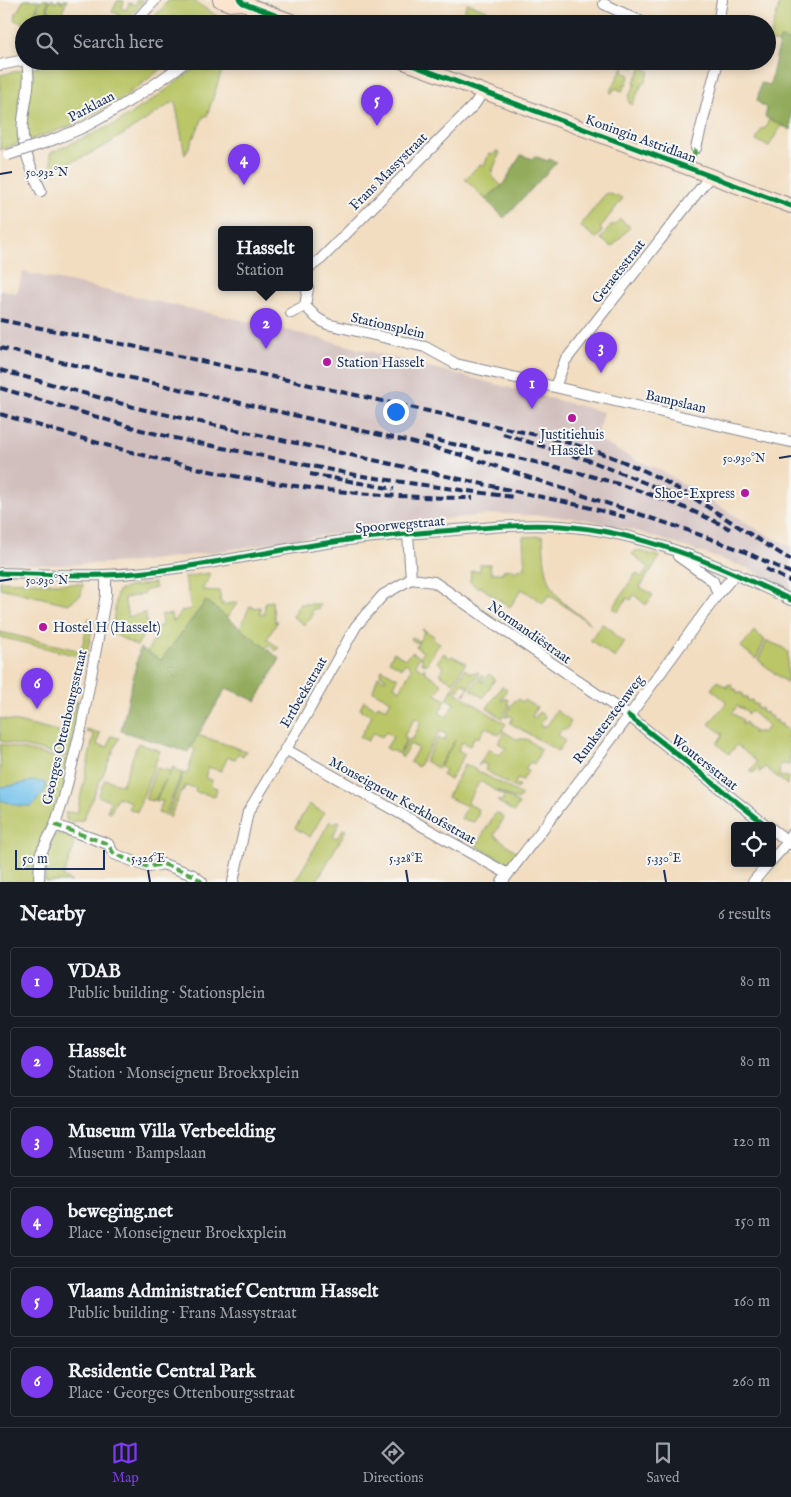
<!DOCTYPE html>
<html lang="en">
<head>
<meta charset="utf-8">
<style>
  :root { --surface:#171b24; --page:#242831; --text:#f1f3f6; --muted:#9ea1a6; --line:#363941; --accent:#7c3aed }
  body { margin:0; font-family:"IM FELL English",serif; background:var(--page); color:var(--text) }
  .controls { position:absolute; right:15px; bottom:15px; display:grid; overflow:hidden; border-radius:5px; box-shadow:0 2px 8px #0003 }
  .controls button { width:45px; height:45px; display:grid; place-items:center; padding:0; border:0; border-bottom:1px solid var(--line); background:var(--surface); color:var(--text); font:25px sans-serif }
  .scale { position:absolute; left:15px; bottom:12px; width:90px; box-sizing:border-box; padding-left:5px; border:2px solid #1b2f5e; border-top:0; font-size:14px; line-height:18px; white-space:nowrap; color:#1b2f5e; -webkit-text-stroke:4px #f6f6f2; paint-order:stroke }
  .you { position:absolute; left:395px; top:411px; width:18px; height:18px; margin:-12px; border:4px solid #fff; border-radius:50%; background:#1a73e8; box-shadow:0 0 0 8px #1a73e833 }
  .badge { display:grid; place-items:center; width:32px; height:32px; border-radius:50%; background:var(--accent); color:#fff; font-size:16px; font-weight:700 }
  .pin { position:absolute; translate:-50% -41px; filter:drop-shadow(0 1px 2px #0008) }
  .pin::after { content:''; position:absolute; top:26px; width:18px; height:15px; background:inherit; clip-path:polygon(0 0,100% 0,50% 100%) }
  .popup { position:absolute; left:218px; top:226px; width:95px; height:65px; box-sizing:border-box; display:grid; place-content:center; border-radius:5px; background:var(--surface); filter:drop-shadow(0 1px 4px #0005); font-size:16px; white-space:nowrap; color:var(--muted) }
  .popup b { font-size:19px; color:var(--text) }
  .popup::after { content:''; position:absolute; left:50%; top:100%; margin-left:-10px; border:10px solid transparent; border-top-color:var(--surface) }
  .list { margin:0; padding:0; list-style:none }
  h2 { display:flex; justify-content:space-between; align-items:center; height:65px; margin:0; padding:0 20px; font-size:21px }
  h2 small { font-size:16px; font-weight:400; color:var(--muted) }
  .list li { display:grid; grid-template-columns:32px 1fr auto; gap:15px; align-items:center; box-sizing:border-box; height:70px; margin:0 10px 10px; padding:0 10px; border:1px solid var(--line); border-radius:5px }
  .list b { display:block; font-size:19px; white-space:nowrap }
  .list p { margin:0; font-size:16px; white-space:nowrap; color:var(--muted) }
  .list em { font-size:16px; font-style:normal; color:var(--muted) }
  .icon { flex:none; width:28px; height:28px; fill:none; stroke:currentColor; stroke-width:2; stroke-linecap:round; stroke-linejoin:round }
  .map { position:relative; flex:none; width:791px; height:882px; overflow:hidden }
  .search { position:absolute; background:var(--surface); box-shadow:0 2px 8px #0003; left:15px; right:15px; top:15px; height:55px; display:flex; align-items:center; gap:12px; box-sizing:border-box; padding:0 18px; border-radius:28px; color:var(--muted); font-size:19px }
  .sheet { height:545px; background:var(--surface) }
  nav { display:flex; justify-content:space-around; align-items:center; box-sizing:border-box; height:70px; border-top:1px solid var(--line); background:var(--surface); font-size:14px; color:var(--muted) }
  nav a { display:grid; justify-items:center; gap:2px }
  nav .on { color:var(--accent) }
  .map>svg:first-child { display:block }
  .industrial { fill:#d1bfbe }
  .green { fill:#bac668; stroke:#6a7a63; fill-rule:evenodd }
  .forest { fill:#93ab5c; stroke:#576d5d }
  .water { fill:#6fc1eb; stroke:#4578a4 }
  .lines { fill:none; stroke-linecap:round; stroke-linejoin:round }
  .street-casing { stroke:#86868f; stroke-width:12 }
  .secondary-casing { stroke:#86868f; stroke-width:16 }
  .street { stroke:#fff; stroke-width:10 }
  .secondary { stroke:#fce5cf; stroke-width:14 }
  .rail { stroke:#1b2f5e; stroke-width:4; stroke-dasharray:8 4; stroke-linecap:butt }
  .street-bridge-casing { stroke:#86868f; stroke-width:12; stroke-linecap:butt }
  .street-bridge { stroke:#fff; stroke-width:10 }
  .quiet { stroke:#4fa44a; stroke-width:4; stroke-dasharray:8 4; stroke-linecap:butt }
  .cycleway-casing { stroke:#f6f6f2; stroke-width:8 }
  .cycleway { stroke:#00873e; stroke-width:5 }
  .ticks { fill:none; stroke:#1b2f5e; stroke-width:2 }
  .poi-dot { fill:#b5179e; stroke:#f6f6f2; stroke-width:2 }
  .labels { text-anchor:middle; stroke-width:4; stroke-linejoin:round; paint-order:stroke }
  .street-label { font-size:14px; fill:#1b2f5e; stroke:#f6f6f2 }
  .poi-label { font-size:14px; fill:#1b2f5e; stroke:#f6f6f2; text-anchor:start }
  .ticks-label { font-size:12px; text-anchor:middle; fill:#1b2f5e; stroke:#f6f6f2; stroke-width:4; stroke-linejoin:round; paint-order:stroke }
</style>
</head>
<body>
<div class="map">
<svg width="791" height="882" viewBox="0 0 791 882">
  <rect width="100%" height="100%" fill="#f6f6f2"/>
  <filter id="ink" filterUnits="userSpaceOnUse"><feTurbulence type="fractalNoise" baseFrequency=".02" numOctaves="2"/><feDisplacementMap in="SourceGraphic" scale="10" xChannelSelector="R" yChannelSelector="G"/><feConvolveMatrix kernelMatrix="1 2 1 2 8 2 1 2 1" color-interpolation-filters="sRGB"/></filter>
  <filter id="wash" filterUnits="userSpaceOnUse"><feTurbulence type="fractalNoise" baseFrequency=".0096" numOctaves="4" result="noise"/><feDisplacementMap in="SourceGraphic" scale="20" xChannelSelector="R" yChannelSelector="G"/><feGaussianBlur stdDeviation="1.12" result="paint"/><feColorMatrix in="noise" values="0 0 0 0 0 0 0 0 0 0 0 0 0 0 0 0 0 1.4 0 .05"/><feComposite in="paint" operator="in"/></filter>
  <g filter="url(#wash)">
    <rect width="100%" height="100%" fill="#f2ddc0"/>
    <path class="industrial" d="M23,272L287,330L603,412L596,439L624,454L662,471L757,529L791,547V591L748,568L639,532L583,519L552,516L498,514L413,522L206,553L136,562L58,565L0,563V289L17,293Z"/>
    <path class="green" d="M24,0H39L34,15H35L41,0H49L46,7L50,14L46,24H26L14,20L16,13Z
      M50,0H54L53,1L56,3L58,0H61V3L64,0H67L62,12L80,20L78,24H48L51,14L47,7Z
      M118,0L124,1L122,8L126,10L129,3L135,5L137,0H144C137,8 127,23 116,24L119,14L112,12Z
      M169,0H192L220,18L229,20L224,24H148Z
      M769,0H791V42L781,39L780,43L769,41L780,2Z
      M467,3L487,10L482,24H467L461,21Z
      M64,61H172L120,100L68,127L0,150V75Z
      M205,61H225L207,116H204L185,155L175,101C139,123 95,158 54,167L52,165L50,153L117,123L155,98Z
      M626,61H637V63L641,64L642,61H647L644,68L650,71L645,83L643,82L632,105L629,103V96L636,83L634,82L642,67L636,64L634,68L626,64L623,72L630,75L626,85L624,84L623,87L624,89L622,91L615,88L612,93L610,92Z
      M769,119L782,125L769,146L756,141L762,128L765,129Z
      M496,151L500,152L491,175L502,186L485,199L465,179L480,164L484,167L489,153L494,155Z
      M606,193L623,198L600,228L602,230L600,235L596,238L580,226Z
      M620,219L630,227L612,247L601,239L612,224L614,225Z
      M543,536C544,559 545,582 561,600C569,609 583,617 592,625L549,595L543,603L522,589L510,607L479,586L478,588L470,582L471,571H480V564H490L491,573H503V570L514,569V571H518V569L525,568L523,537Z
      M636,550L660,557L640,587L653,595L646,605L634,595L631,600L627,598L618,612L613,608L636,573L641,577L649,568L632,554Z
      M209,573V578L202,590L219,591L221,599H219L220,601L222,602V605L238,602L227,618L206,601L161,660L147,652L155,637L145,632L137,646L112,633L117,592L128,587L154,583L156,588L144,591V594L124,598L128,617L145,613L148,628L162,626L161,615L171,614L172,621L176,620V617H178L182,611L191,609L185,577Z
      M0,581L83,584L81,595L68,604L0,588Z
      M272,601L275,623L276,620L278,621L267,639L279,648L276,651L268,645L266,648L240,628L250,606H252V608L260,607V614L264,615L265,602Z
      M299,604H320L318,609H313L311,613L313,614L310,620H308L305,625L293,617Z
      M89,618L94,620L86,658L0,637V632L81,651Z
      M602,624L611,629L615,636L625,642L615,658L590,640Z
      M422,629L434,636L432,639L440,643L426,665L421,662L423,659L420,657L415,664L422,670L425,668L424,671L442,684L436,694L446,700L439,713L447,717L454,703L447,699L452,690L506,724L502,730L516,739H527L541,750L534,764L530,762L525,769L528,771L522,781L517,779L515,784L519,786L517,789L485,770L487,765L482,763L478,766L489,749L499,755L506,748L498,743L504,734L501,732L499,735L486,727L479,738L475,736L470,746L462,742L458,750L465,754L450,780L442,775L445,770L440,767L455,740L438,768L425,761L438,738L444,741L447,735L440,731L418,767L410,762L418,748L410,744L403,757H401L400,754L409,739L412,740L421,722L415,718L404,736L407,738L399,754L386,748L393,737L386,732L382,737L373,733L368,741L360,737L372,716L360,709L364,701L376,708L378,705L386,709L391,701L373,691L378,676L385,680L386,678L380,674L382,669L398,678L394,686L400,690L412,668L405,663L402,668L389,661L394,652L405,659L412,652L420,657L423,652L416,647L419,642H415L411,639L412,637L419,641L424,632Z
      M754,631L765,640L756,659L741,647Z
      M767,641L782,647L788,652L787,683L758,660Z
      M444,653L450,658L452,656L466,663L453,683L440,674L444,667L437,662Z
      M465,669L470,673L477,672L479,673L464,695L469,687L462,683L458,691L452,688Z
      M489,674L495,679L483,698L471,689L481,675L484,677L481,681L483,682Z
      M718,681L727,688V685L732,684V689H736L737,693H742L743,697H747L748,701L752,700L753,704H757V708H761L762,713L767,712L768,716H771L773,721L777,720L778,724H782L783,728H786L789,734L786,739L791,743L789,765L780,764L779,776L788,777L787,785L765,767L759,773L760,769L759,768L753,773L750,771L757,762L737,745L729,754L717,744L723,734L709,724L727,702L711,689ZM737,706L747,711L748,714L751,711L769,726L763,732H755L753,734L754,731L748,727L746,722L742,725L741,724L743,720L732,713Z
      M502,686L507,689L501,700L503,701L505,698L509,701L507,703L510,705L502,718L487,708Z
      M518,699L523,702L524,700L537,707L532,717L535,718L539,712L545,716L540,726L541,727L548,725L556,710C561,715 566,716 571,722L566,730L563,729L559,733V737L565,741L558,751L510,723L513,718L511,716L505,717L515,700L517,701Z
      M76,701L81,702L69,757L0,741V718L68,734Z
      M87,729L100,733L97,745L108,747L111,736L119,738L83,820L70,822L66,820V812L77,813L94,734L86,732Z
      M198,735L246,751L243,756L238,753L235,759L228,757L221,771L208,767L205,778L212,780L211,786L217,788L215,796L195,792L196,788L185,786L183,791H181L170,818L167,816L183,773L187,774L195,749L190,747Z
      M138,743L160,751L137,812L128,808L131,802L117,797L111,812L107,811L111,801L98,796L105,779L122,785Z
      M0,744L72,761L36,882H0Z
      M465,764L522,795L518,800L515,798L514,799L497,790L519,804L514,812L497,801L503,800L504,796L480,781L467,803L478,809L477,811L479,813L474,822L461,819L467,806L447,797Z
      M173,767L176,768L175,770L182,773L165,815L158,813L163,801H156L166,779L155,800H152V801L145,799L156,768L171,771L168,777Z
      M309,804L324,813L310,837L295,828Z
      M496,812L504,818L494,835L517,852L510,862L506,863L476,846Z
      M330,821L335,824L337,821L340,822L333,836L337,838L343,829L346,830L316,882H295Z
      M70,832L73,835V843L75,844L63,877L72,882H48L45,881V869L42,867V862L54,835Z"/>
    <path class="forest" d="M780,39L791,42V130L765,117L767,109L757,101L761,83L770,85Z
      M521,155L533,159L534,156L548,161L549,159L557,162L504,218L485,199L502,186Z
      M206,601L280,659L256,701L226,688L188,752L121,731L140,648L161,660Z"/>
    <path class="water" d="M34,781L44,782L46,787L43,793L32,806H20L0,800V787L10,786Z"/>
  </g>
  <g filter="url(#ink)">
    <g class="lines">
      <defs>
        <path id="street" d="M604,4L646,24
          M133,24L155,0
          M242,24L256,8
          M718,24L722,0
          M27,61C31,86 26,96 23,120C20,145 31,168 41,191
          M0,65L24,60
          M47,142C60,137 74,132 86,126C122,107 155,85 187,61
          M696,148L718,61
          M310,267L321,259L474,105L483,92
          M305,306L317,318L327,324L425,347L456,364L791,442
          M305,306L308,288
          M291,313L305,306
          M555,387L565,361L711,175
          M408,534L411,579
          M678,556L713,581L718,594
          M0,573C35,574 70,576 105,575C182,572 258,552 334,542C374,536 415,533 455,530C490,527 525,524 561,526C641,531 719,565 791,600
          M411,579L434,582L629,716L767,826
          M285,749L508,874
          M55,825L108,844L114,854L148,867L163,864L193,875L202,882
          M772,829L791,844
          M772,860L788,842L791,834
          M39,882L40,855L55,825L64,797L82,724L106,595V575
          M233,882L248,812L301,724L356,626L383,595L411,579
          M502,882L629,716L718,594L736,573
          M753,882L769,863"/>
        <path id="secondary" d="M220,0L230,4L243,3
          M240,0L243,3L299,24
          M401,61L791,206"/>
      </defs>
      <use href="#street" class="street-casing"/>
      <use href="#secondary" class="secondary-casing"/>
      <use href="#street" class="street"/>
      <use href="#secondary" class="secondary"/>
      <path class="rail" d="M0,320L147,349L541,436C577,444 613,456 647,472C697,497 743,531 791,560
        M0,348L407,441L462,455L687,530L743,551L791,573
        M0,370L141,409L583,506L625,517
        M0,388L141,430L174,438L356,475L409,483L513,497
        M0,414C67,434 136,455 205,470C292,489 384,498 473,498
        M503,434L591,461L675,495
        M425,438C529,461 635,479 730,529
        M310,474L394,489
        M766,569L791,582"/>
      <defs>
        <path id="street-bridge" d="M8,155L47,142"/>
      </defs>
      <use href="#street-bridge" class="street-bridge-casing"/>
      <use href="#street-bridge" class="street-bridge"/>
      <path class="quiet" d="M690,168L696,148
        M55,825L108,844L114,854L148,867L163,864L193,875L202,882"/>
      <defs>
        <path id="cycleway" d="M240,0L243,3L299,24
          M401,61L791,206
          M0,573C35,574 70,576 105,575C182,572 258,552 334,542C374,536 415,533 455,530C490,527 525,524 561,526C641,531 719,565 791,600
          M629,716L767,826"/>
      </defs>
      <use href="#cycleway" class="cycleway-casing"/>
      <use href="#cycleway" class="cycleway"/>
    </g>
  </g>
  <path class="ticks" d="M0,174L12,172M779,458L791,456M0,581L12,579M148,870L150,882M406,870L408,882M664,870L666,882"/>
  <g class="poi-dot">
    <circle cx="327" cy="362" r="5"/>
    <circle cx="572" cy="418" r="5"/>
    <circle cx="745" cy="493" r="5"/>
    <circle cx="43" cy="627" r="5"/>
  </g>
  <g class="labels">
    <g class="street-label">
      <text transform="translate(91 106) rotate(-28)" y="5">Parklaan</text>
      <text transform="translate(641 138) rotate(20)" y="5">Koningin Astridlaan</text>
      <text transform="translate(388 171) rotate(-45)" y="5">Frans Massystraat</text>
      <text transform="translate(618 271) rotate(-52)" y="5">Geraetsstraat</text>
      <text transform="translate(388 325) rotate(13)" y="5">Stationsplein</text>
      <text transform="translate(676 401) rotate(13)" y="5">Bampslaan</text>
      <text transform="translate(400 524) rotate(-5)" y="5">Spoorwegstraat</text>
      <text transform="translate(530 632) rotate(35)" y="5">Normandiëstraat</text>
      <text transform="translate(303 692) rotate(-60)" y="5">Ertbeekstraat</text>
      <text transform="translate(608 719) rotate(-53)" y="5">Runkstersteenweg</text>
      <text transform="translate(64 727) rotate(-77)" y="5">Georges Ottenbourgsstraat</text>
      <text transform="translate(705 762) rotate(38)" y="5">Woutersstraat</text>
      <text transform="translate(403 800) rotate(29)" y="5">Monseigneur Kerkhofsstraat</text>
    </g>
    <g class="poi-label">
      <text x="337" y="367">Station Hasselt</text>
      <text x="572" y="439" text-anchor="middle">Justitiehuis<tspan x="572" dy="16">Hasselt</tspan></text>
      <text x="735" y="498" text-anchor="end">Shoe-Express</text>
      <text x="53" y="632">Hostel H (Hasselt)</text>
    </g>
  </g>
  <g class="ticks-label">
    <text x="47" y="176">50.932°N</text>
    <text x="744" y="462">50.930°N</text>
    <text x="47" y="584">50.930°N</text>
    <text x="148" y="862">5.326°E</text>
    <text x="406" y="862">5.328°E</text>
    <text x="664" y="862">5.330°E</text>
  </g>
</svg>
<div class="controls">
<button><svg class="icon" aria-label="locate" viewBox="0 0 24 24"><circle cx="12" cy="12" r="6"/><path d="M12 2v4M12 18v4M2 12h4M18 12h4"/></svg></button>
</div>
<div class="scale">50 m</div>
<div class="you"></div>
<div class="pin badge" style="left:532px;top:409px">1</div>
<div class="pin badge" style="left:266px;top:349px">2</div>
<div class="popup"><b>Hasselt</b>Station</div>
<div class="pin badge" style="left:601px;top:373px">3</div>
<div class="pin badge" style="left:244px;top:185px">4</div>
<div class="pin badge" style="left:377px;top:126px">5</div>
<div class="pin badge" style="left:37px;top:709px">6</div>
<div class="search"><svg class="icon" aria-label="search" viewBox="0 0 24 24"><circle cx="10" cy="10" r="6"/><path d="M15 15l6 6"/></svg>Search here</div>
</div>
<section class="sheet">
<h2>Nearby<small>6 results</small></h2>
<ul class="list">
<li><span class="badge">1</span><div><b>VDAB</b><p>Public building · Stationsplein</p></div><em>80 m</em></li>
<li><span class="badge">2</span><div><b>Hasselt</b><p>Station · Monseigneur Broekxplein</p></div><em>80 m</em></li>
<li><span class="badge">3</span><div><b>Museum Villa Verbeelding</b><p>Museum · Bampslaan</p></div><em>120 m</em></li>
<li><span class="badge">4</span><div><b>beweging.net</b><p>Place · Monseigneur Broekxplein</p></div><em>150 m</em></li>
<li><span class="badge">5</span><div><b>Vlaams Administratief Centrum Hasselt</b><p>Public building · Frans Massystraat</p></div><em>160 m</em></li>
<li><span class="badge">6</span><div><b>Residentie Central Park</b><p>Place · Georges Ottenbourgsstraat</p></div><em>260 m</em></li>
</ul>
</section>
<nav>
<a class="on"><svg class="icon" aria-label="map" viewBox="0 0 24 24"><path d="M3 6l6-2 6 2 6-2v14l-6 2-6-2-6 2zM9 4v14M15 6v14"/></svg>Map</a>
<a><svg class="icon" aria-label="directions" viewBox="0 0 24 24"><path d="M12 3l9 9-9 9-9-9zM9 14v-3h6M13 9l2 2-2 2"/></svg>Directions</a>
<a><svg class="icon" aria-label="saved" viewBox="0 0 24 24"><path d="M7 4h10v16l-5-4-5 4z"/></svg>Saved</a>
</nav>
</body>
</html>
